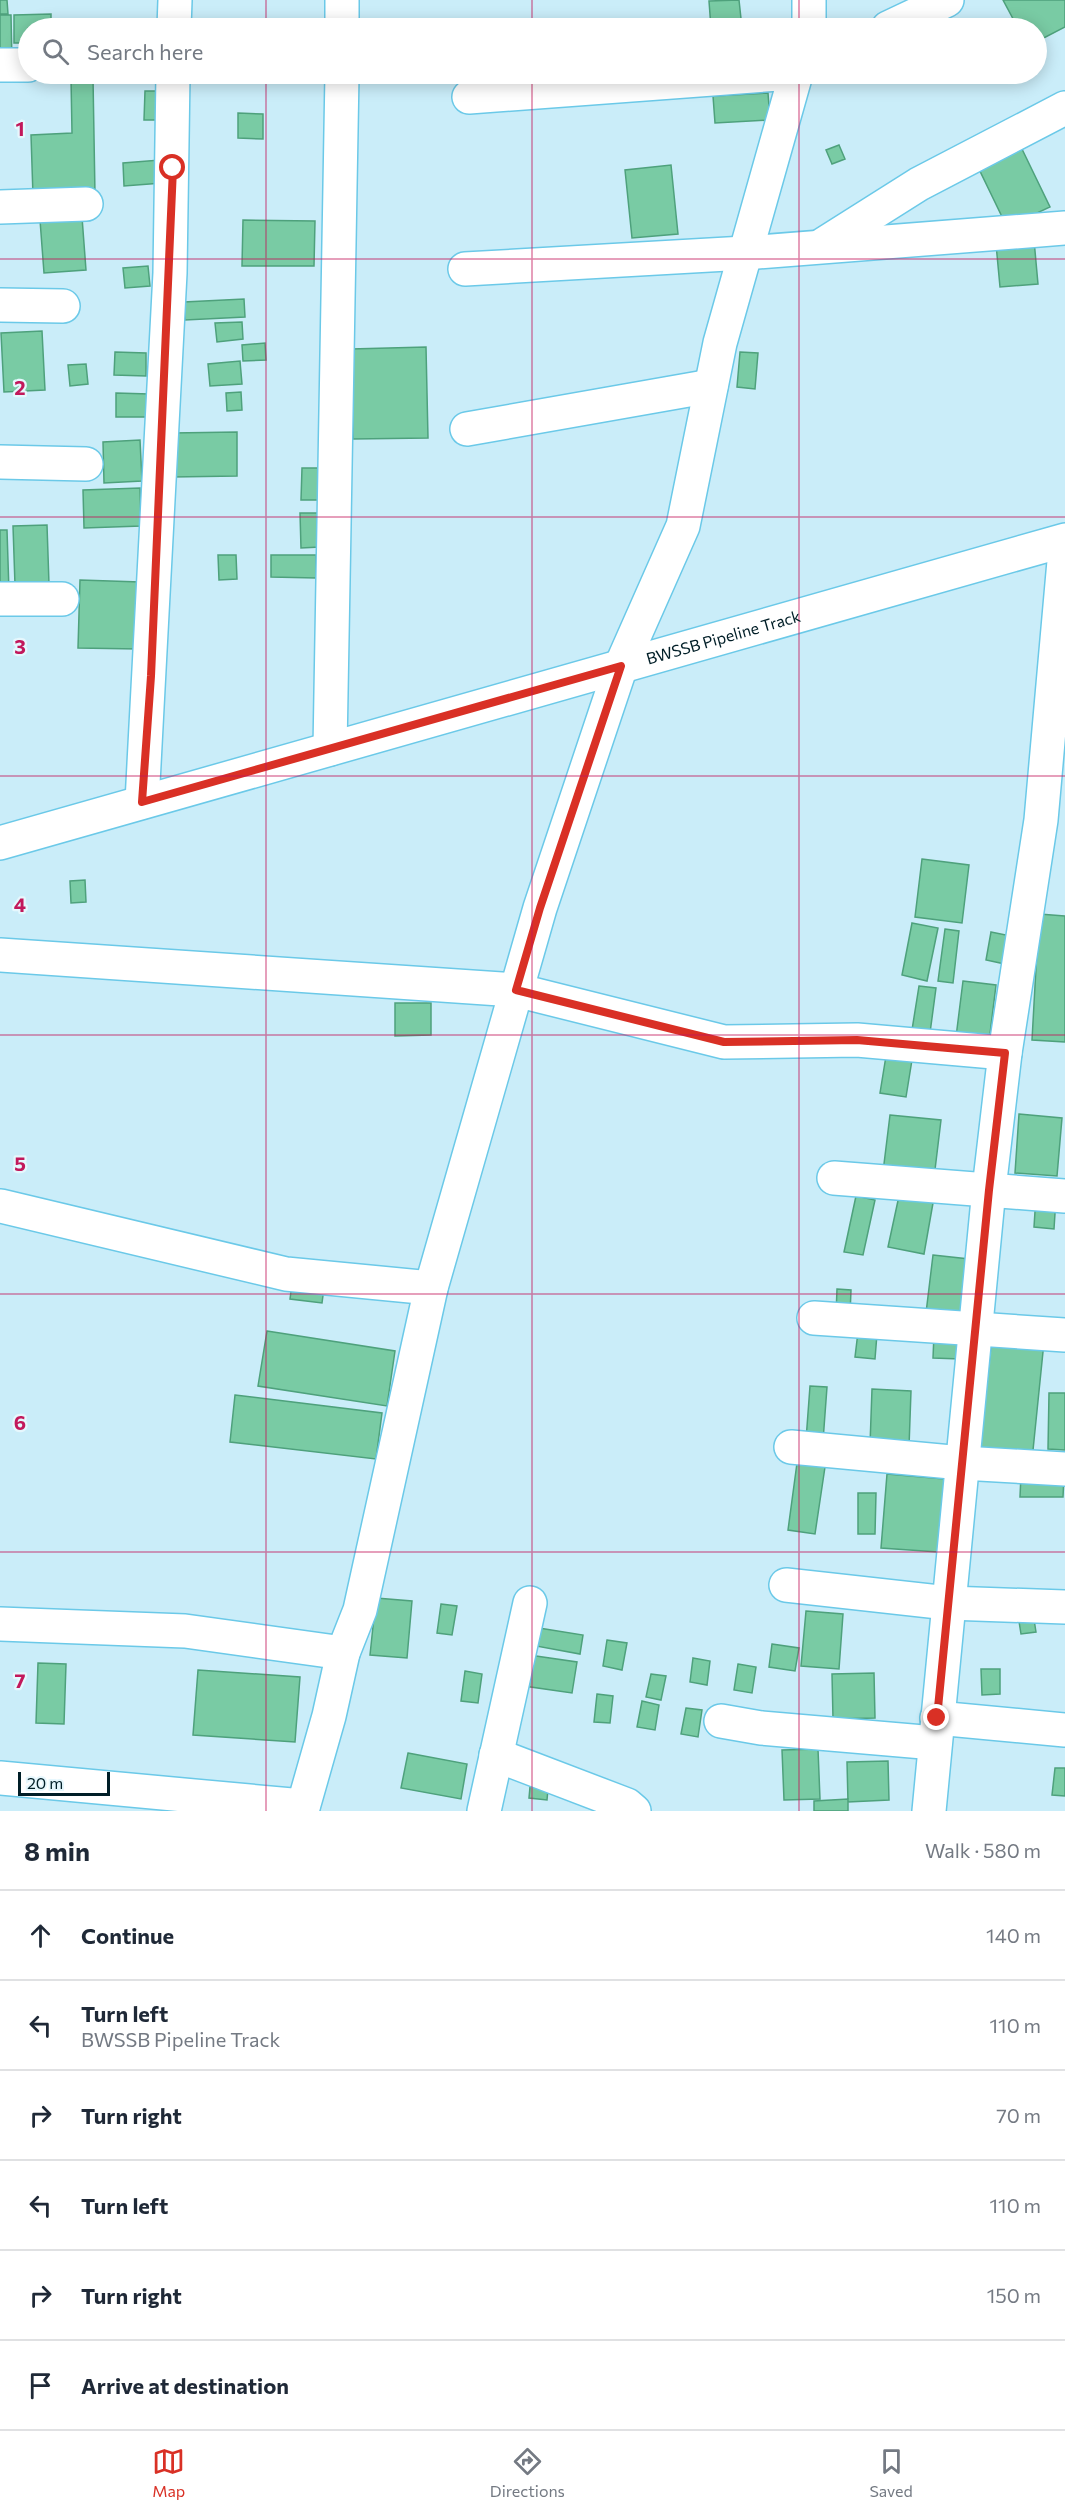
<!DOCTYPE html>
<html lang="en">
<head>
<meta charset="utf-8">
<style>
  :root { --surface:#fff; --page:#f2f2f3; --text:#1f2937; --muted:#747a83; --line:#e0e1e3; --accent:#d93025 }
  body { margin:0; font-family:Commissioner,sans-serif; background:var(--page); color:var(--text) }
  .scale { position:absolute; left:18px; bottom:15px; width:92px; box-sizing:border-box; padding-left:6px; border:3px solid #001e27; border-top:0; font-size:16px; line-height:21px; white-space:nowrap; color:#001e27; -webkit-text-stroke:4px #e6f7fd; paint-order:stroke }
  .stop { position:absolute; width:18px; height:18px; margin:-14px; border:4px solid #d93025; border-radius:50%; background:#fff }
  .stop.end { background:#d93025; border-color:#fff; box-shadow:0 2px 6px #0008 }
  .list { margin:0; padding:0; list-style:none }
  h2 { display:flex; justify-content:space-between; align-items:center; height:78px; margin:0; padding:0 24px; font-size:26px }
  h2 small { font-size:20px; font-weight:400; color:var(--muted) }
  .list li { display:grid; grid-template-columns:39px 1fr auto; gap:18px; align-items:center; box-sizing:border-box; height:90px; padding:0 24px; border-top:2px solid var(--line) }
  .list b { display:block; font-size:22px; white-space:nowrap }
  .list p { margin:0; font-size:20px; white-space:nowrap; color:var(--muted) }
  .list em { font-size:20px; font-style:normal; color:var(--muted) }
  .icon { flex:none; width:33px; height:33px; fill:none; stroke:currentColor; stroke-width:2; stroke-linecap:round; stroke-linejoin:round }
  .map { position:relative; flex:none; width:1065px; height:1811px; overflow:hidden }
  .search { position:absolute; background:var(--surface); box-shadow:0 3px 15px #0003; left:18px; right:18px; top:18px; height:66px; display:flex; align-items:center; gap:15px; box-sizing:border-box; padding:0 21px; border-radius:33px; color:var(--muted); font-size:22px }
  .sheet { height:618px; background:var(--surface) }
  nav { display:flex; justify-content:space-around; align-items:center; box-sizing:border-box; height:84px; border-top:2px solid var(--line); background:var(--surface); font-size:16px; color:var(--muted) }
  nav a { display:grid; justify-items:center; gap:3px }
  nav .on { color:var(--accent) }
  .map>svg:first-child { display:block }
  .building { fill:#79cba4; stroke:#4ea17c; stroke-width:1.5 }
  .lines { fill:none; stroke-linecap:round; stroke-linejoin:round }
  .minor-casing { stroke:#6bc9e8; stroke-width:36 }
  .minor { stroke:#fff; stroke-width:33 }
  .route { stroke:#d93025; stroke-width:8 }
  .grid { fill:none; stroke:#c2185b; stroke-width:1.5; stroke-opacity:0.55 }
  .labels { text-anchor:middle; stroke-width:4.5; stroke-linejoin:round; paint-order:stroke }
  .street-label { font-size:16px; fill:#001e27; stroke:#e6f7fd }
  .grid-label { font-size:20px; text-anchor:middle; font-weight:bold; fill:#c2185b; stroke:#e6f7fd; stroke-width:4.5; stroke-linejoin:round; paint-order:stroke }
</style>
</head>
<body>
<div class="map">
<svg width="1065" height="1811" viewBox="0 0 1065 1811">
  <rect width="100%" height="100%" fill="#caedf9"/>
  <path class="building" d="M0,0H7L8,14H0Z
    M739,0L742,28H711L709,1Z
    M1003,0H1065V27L1036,42V28H1018Z
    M51,14V28H28V43H14V15Z
    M0,15H11L12,63H0Z
    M966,20L970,28H948Z
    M965,74H988L969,82Z
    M93,78L95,195L33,196L31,135L72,133L71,79Z
    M145,91H168L167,120H144Z
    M768,93L770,120L715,123L713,96Z
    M238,113L263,114V139L238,138Z
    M839,145L845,159L832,164L826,150Z
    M1021,147L1050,207L1007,227L978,167Z
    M160,160L162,183L124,186L123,163Z
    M671,165L678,234L632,238L625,170Z
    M82,217L86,270L44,273L40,220Z
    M243,220L315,221L314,266H242Z
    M1034,240L1038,284L1000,287L996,244Z
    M148,266L150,286L125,288L123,268Z
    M244,299L245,317L185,320L184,302Z
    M242,322L243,339L217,342L215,323Z
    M42,331L45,390L4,392L1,333Z
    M265,343L266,360L243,361L242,345Z
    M426,347L428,438L353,439L351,349Z
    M115,352L146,353V376L114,375Z
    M740,352L758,353L755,389L737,387Z
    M240,361L242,384L210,386L208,364Z
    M86,364L88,384L70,386L68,365Z
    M241,392L242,410L227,411L226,393Z
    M116,393L149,394L148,417H116Z
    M237,432V476L172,477V433Z
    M140,440L142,481L104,483L103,442Z
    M302,468H320V500H301Z
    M140,488L141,526L84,528L83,490Z
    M300,513H319L320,547L301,548Z
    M47,525L49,584L15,585L13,526Z
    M0,530H7L9,592H0Z
    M218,555H236L237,579L219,580Z
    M271,555H316V578L271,577Z
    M80,580L140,582L138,649L78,648Z
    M922,859L969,865L962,923L915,917Z
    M85,880L86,902L71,903L70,881Z
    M1039,914L1065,916V1042L1032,1040Z
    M912,923L938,928L927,981L902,975Z
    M945,929L959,931L953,983L938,981Z
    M991,932L1011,936L1005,964L986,960Z
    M963,981L996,985L989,1042L956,1037Z
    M919,986L936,988L930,1033L912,1030Z
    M395,1003H431V1035L395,1036Z
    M886,1056L912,1060L906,1097L880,1093Z
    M1019,1114L1062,1118L1057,1176L1015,1173Z
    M890,1115L941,1120L934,1178L883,1172Z
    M856,1196L875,1200L863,1255L844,1252Z
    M899,1196L933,1203L924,1254L888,1247Z
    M1036,1196L1056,1198L1054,1229L1034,1227Z
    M933,1255L969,1259L961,1318L926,1313Z
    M292,1284L324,1288L322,1303L290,1299Z
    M837,1289L851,1290L850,1315H836Z
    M267,1331L395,1351L387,1406L258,1386Z
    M858,1332L877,1334L875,1359L855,1357Z
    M934,1334L961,1336L960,1359L933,1358Z
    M992,1337L1044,1342L1032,1460L979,1454Z
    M810,1386L827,1387L823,1441L806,1440Z
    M872,1389L911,1391L909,1447L870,1445Z
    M1049,1393H1065V1450L1048,1449Z
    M235,1395L382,1413L376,1459L230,1442Z
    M797,1463L825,1467L815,1534L788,1530Z
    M887,1474L945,1479L938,1552L881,1548Z
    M1021,1475L1064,1476L1063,1497H1020Z
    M858,1493H876L875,1534H858Z
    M376,1598L412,1601L407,1658L370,1655Z
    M441,1604L457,1606L452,1635L437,1633Z
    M806,1611L843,1614L839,1669L801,1666Z
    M1033,1613L1036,1632L1021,1634L1018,1615Z
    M539,1628L583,1635L580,1654L536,1646Z
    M607,1640L627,1643L622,1670L603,1666Z
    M772,1644L799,1648L795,1671L769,1667Z
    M529,1655L577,1662L572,1693L524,1686Z
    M693,1658L710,1661L707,1685L690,1682Z
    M38,1663L66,1664L64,1724L36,1723Z
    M738,1664L756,1667L752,1693L734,1690Z
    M981,1669H1000V1694L982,1695Z
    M198,1670L300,1677L295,1742L193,1735Z
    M465,1671L482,1674L478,1703L461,1701Z
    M874,1673L875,1718L833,1719L832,1674Z
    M651,1674L666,1676L661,1700L646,1697Z
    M597,1694L613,1696L610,1723L594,1722Z
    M642,1701L659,1705L655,1730L637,1727Z
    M686,1708L702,1710L698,1737L681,1734Z
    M818,1749L820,1799L784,1800L782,1750Z
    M408,1753L467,1764L461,1799L401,1788Z
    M888,1761L889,1800L848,1802L847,1762Z
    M1055,1768H1065V1796L1052,1795Z
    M531,1776L549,1778L547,1800L529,1798Z
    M848,1799V1811H814V1801Z"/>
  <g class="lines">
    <defs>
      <g id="minor">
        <path d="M174,28L175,0"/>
        <path d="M342,28V0"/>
        <path d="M809,28V0"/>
        <path d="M888,28L947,0"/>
        <path d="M0,65H28"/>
        <path d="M469,97L779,74"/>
        <path d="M0,207L86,204"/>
        <path d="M824,244L919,184L1065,108"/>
        <path d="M465,269L745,253L1065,228"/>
        <path d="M0,305L63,306"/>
        <path d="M467,429L711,386"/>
        <path d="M0,462L86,464"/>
        <path d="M0,599H62"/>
        <path d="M330,749L342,74"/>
        <path d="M142,802L170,273L173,74"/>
        <path id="s1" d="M0,843L1065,540"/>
        <path d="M0,955L516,990L724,1042L857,1040L1005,1053"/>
        <path d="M834,1178L1065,1196"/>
        <path d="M1,1206L286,1274L431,1288"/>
        <path d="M814,1318L1065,1335"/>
        <path d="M791,1447L962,1463L1065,1469"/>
        <path d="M786,1585L948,1603L1065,1607"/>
        <path d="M0,1624L185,1631L343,1653"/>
        <path d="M937,1718L1065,1730"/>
        <path d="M721,1721L761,1728L935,1743"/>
        <path d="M496,1755L627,1805L634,1811"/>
        <path d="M0,1778L303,1806"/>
        <path d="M302,1811L329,1716L343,1653L360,1610L431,1288L540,908L621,666L683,526L720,343L796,74"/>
        <path d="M484,1811L530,1603"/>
        <path d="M929,1811L989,1189L1005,1053L1041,820L1065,550"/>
      </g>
    </defs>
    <use href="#minor" class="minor-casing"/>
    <use href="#minor" class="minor"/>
  </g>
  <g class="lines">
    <path class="route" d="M173,168L151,676L142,802L621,666L540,908L516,990L724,1042L857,1040L1005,1053L989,1190L937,1718"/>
  </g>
  <path class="grid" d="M266,0V28M532,0V28M799,0V28M266,74V1811M532,74V1811M799,74V1811M0,259H1065M0,517H1065M0,776H1065M0,1035H1065M0,1294H1065M0,1552H1065"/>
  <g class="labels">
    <g class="street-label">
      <text dy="6" stroke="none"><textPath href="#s1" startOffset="752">BWSSB Pipeline Track</textPath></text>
    </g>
  </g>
  <g class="grid-label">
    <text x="20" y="136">1</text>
    <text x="20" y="395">2</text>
    <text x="20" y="654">3</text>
    <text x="20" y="912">4</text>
    <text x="20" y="1171">5</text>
    <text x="20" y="1430">6</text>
    <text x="20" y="1688">7</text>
  </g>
</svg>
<div class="scale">20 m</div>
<div class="stop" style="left:173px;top:168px"></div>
<div class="stop end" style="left:937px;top:1718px"></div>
<div class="search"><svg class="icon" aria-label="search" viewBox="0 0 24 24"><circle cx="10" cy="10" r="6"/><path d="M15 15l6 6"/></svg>Search here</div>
</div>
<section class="sheet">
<h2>8 min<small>Walk · 580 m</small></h2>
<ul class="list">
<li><svg class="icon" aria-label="ahead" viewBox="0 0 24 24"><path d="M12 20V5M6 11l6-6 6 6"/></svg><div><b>Continue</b></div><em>140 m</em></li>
<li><svg class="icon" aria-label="left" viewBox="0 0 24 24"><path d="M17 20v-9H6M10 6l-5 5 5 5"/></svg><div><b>Turn left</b><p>BWSSB Pipeline Track</p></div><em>110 m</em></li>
<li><svg class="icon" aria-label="right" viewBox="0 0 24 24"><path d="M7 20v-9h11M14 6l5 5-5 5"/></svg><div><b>Turn right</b></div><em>70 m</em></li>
<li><svg class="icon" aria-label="left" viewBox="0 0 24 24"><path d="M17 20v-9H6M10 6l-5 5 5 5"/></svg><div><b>Turn left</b></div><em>110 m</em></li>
<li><svg class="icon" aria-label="right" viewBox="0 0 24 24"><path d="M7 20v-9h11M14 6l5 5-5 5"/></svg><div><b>Turn right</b></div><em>150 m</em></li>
<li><svg class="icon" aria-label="arrive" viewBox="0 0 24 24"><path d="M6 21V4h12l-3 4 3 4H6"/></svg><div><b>Arrive at destination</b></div></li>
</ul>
</section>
<nav>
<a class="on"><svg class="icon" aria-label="map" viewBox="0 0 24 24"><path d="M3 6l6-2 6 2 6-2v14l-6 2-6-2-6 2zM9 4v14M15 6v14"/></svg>Map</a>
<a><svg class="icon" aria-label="directions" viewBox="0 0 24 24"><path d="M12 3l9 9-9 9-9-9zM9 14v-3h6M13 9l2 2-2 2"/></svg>Directions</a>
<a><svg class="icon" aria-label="saved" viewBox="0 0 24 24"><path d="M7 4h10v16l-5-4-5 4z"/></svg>Saved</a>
</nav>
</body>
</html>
